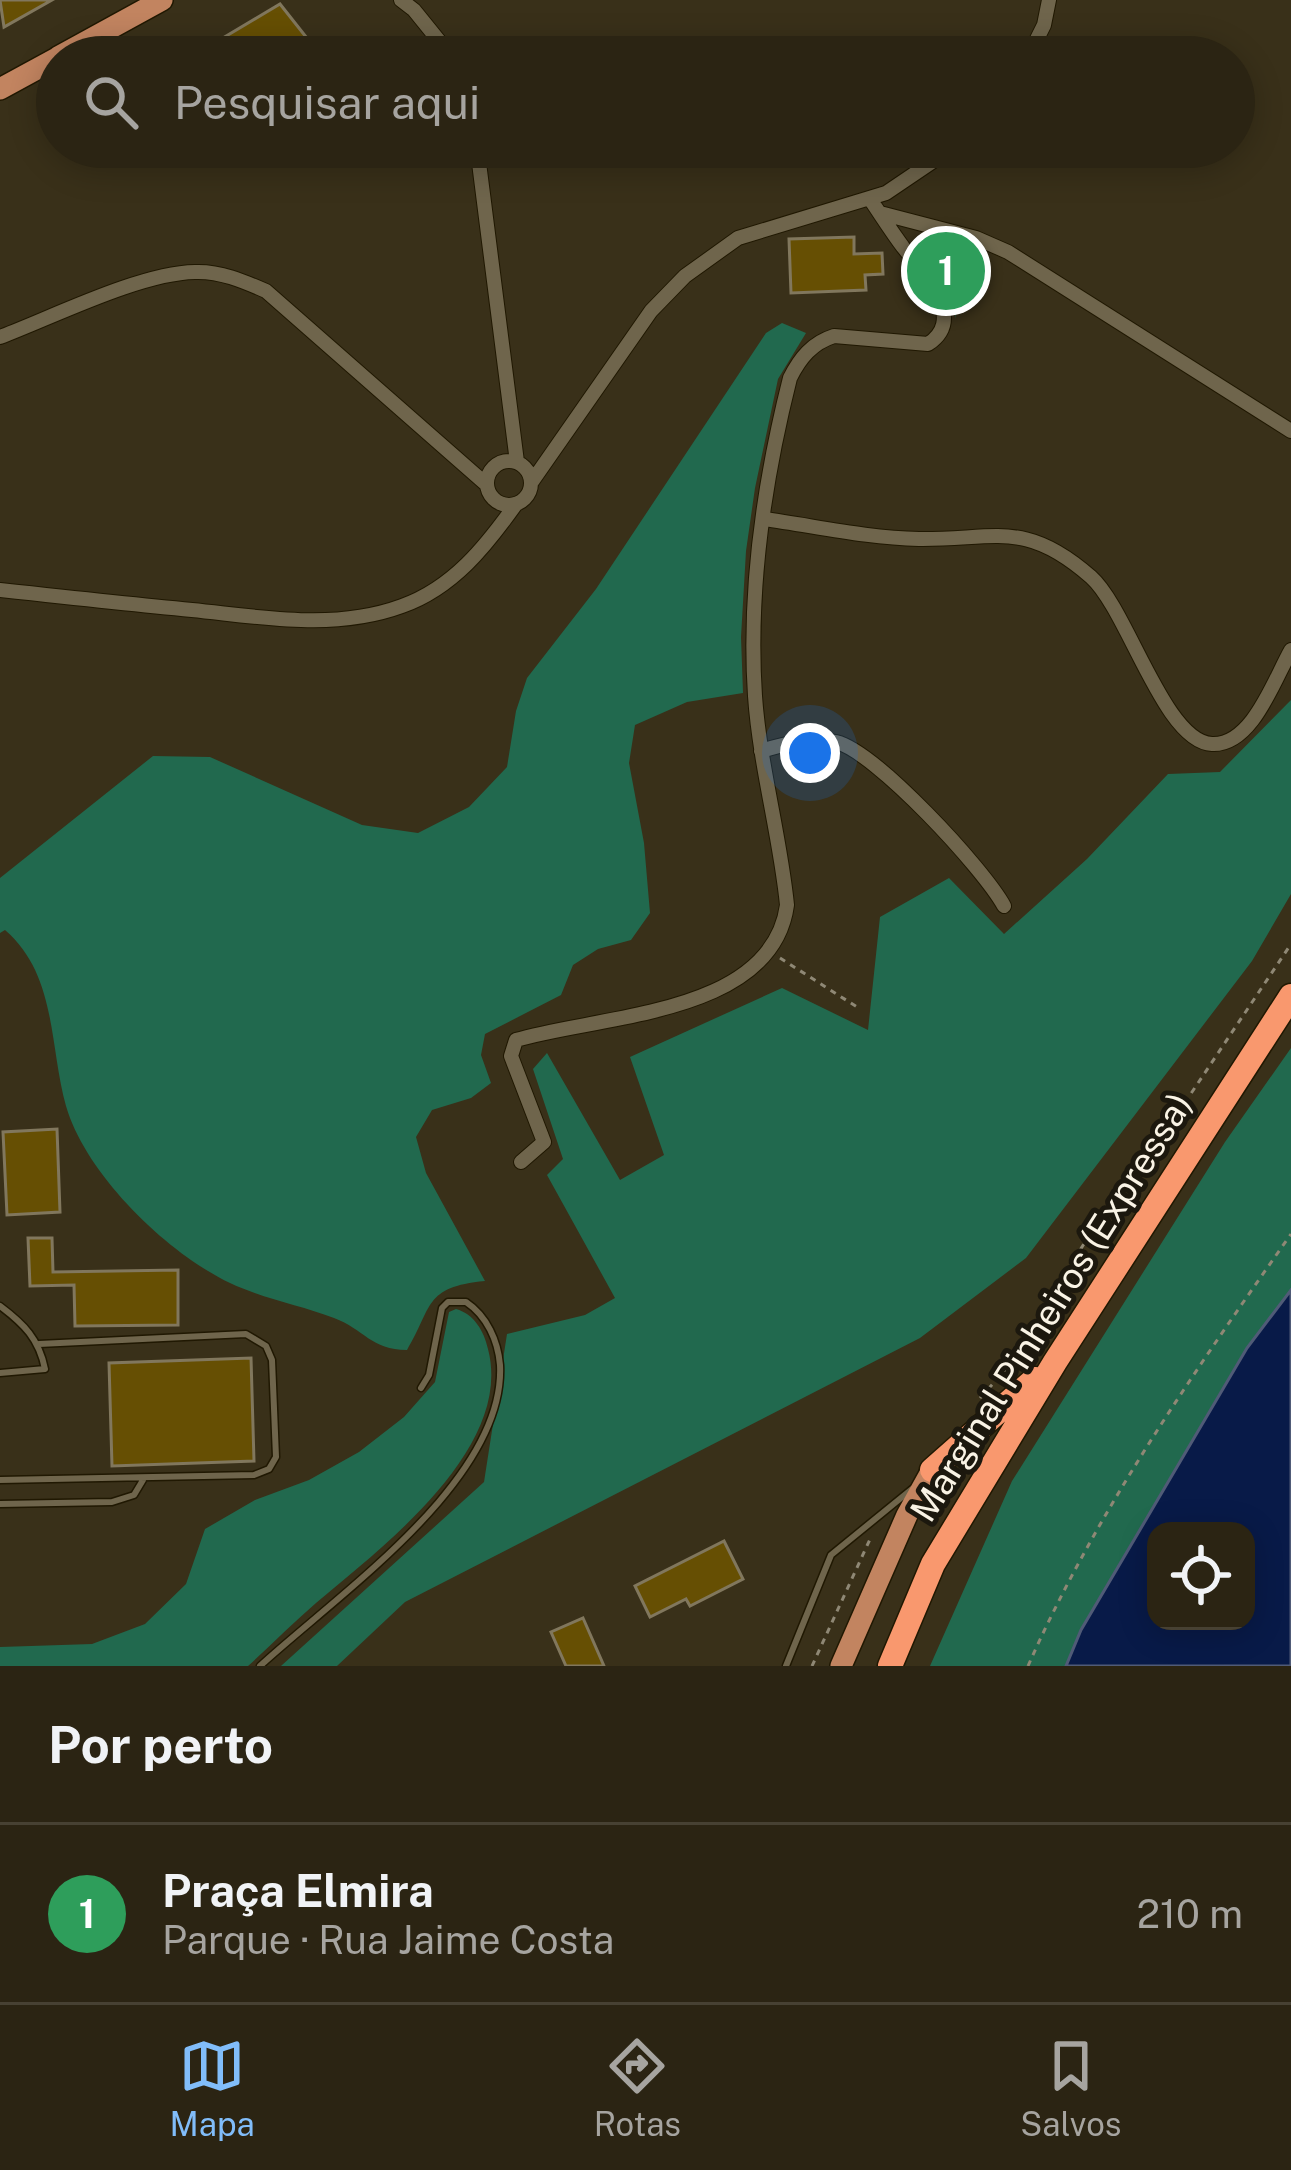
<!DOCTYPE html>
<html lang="pt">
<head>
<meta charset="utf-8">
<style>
  :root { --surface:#2b2413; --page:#373021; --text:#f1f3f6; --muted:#a6a4a0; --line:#474133; --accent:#81bdfa }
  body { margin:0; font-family:"Public Sans",sans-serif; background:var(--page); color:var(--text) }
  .controls { position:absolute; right:36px; bottom:36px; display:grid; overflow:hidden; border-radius:24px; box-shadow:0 6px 30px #0003 }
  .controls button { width:108px; height:108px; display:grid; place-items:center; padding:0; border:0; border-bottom:3px solid var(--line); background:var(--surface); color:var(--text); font:60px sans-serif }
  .you { position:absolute; left:810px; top:753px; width:42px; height:42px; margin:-30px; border:9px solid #fff; border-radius:50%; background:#1a73e8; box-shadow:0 0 0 18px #1a73e833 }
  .badge { display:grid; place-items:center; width:78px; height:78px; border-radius:50%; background:var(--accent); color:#fff; font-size:39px; font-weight:700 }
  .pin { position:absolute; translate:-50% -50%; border:6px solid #fff; box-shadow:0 3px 12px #0006 }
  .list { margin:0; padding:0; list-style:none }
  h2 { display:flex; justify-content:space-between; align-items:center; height:156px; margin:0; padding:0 48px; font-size:51px }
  h2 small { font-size:39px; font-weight:400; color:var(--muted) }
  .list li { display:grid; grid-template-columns:78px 1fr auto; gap:36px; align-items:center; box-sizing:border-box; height:180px; padding:0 48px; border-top:3px solid var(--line) }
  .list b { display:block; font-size:45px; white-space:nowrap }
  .list p { margin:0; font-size:39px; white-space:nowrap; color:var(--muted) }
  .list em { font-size:39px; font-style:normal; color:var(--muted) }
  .icon { flex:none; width:66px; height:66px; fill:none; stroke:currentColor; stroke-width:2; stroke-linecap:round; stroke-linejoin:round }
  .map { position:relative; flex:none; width:1291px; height:1666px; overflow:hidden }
  .search { position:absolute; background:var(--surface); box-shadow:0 6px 30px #0003; left:36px; right:36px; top:36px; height:132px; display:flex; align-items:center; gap:30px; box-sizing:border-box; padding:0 42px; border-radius:66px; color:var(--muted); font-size:45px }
  .sheet { height:336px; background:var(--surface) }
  nav { display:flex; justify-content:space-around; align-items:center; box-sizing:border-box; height:168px; border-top:3px solid var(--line); background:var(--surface); font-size:33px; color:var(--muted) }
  nav a { display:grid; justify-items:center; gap:6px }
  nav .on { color:var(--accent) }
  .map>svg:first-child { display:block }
  .green { fill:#21694e }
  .water { fill:#081a48; stroke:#505b77; stroke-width:3; fill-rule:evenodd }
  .building { fill:#664f03; stroke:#81775d; stroke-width:3 }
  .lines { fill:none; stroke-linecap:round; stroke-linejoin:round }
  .lane-casing { stroke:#201802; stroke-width:9 }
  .street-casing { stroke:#201802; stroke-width:16 }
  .primary-casing { stroke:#201802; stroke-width:24 }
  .highway-casing { stroke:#201802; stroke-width:27 }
  .path { stroke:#8f8875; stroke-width:3; stroke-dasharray:6 6; stroke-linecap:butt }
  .lane { stroke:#6f654c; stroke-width:6 }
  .street { stroke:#6f654c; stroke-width:14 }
  .primary { stroke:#c28460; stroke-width:21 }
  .highway { stroke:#f9986e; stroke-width:24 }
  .labels { text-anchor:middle; stroke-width:10; stroke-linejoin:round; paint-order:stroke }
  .street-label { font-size:36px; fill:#f9f3e5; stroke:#1c180e }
</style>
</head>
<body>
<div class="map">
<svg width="1291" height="1666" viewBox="0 0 1291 1666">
  <rect width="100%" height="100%" fill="#393019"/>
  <path class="green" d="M923,239L954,249L956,319L950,288L917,244Z
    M782,323L806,333L778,379L755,488L746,551L741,637L743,693L687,702L635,725L629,763L644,843L650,913L631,940L598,949L573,965L561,995L485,1034L481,1055L491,1083L471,1098L432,1110L416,1137L426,1173L485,1281C423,1287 433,1307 407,1350C371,1350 364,1329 334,1318C300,1305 264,1299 230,1283C167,1253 86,1175 66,1106C49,1045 57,975 5,930L0,933V878L153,756L210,757L362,825L418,833L469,807L507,767L516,711L527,678L596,589L766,333Z
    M1291,700V894L1252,961L1026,1258L920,1338L405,1602L337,1666H281L484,1482L507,1334L585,1315L615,1298L547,1175L563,1159L533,1069L547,1053L620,1180L664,1155L630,1057L782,988L868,1030L880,917L949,878L1004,934L1087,859L1168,774L1220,772Z
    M1291,1048V1290L1247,1348L1081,1630L1066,1666H930L1012,1481L1225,1142Z
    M456,1309C474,1314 484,1331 488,1349C514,1449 381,1548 316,1603C293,1623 271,1645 248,1666H0V1647L92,1644L145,1624L186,1584L205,1529L255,1500L309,1480L359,1452L404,1417L435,1382L449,1312Z"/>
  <path class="water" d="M1291,1290V1666H1066L1081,1630L1247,1348ZM1156,1531H1246V1621H1156Z"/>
  <path class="building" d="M0,0H52L4,27Z
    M280,4L310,42L306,49L291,57H191Z
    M854,237V254L882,253L883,274L865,275L866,290L791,293L789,239Z
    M57,1129L60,1212L7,1215L3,1132Z
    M28,1238H52L53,1272L178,1270V1325L75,1326L74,1285L30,1286Z
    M251,1358L254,1461L112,1466L109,1363Z
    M724,1541L743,1579L690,1606L686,1599L650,1617L635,1586Z
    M583,1618L604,1666H566L551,1632Z"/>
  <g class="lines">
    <defs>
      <path id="lane" d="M0,1306C24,1324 39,1339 45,1369L0,1373
        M0,1480L254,1475L269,1469L276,1457L272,1360L266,1346L246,1334L39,1344
        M0,1504L112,1502L134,1495L143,1480
        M260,1666C337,1595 506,1480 500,1365C498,1341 487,1316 466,1302H448L442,1308L429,1375L421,1388
        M786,1666L831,1555L912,1489"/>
      <path id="street" d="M401,0L414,10L452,57
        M1028,57L1044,25L1049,0
        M477,147L517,462
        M880,213L976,238L1008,252L1291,431
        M0,337C53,317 140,273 195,272C220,271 243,281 266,291L487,485
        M487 483a22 22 0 1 1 44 0a22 22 0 1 1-44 0Z
        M531,483L651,311L685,276L738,238L886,193L954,147
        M764,519C815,526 867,538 919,539C996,540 1025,519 1091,577C1128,610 1164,742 1212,744C1252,746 1274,680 1291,650
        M0,590C64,597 128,604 192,610C262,617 334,631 402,606C453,588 486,546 516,504
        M761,751C784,744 811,737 836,742C875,751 984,869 1004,906
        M521,1162L544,1142L511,1056L516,1040C598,1015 772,1016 787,905C780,835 760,767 755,696C748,591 764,481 790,378C800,358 812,343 834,336L928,344C968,318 922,271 903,247C891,231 881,215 870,199"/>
      <path id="primary" d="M58,57L162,0
        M0,89L57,58
        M841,1666L907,1515L932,1470"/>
      <path id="highway" d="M932,1470L1035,1379
        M890,1666L933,1564L1055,1362L1291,996"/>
    </defs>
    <use href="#lane" class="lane-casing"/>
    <use href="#street" class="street-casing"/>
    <use href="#primary" class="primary-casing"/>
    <use href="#highway" class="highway-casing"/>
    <path class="path" d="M780,958L857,1007
      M980,1398L1008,1367L1127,1174L1184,1104L1291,944
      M812,1666L871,1537
      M1028,1666C1096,1512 1194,1372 1291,1234"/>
    <use href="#lane" class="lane"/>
    <use href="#street" class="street"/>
    <use href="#primary" class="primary"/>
    <use href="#highway" class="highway"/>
  </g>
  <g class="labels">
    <g class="street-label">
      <text transform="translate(1051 1307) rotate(-58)" y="13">Marginal Pinheiros (Expressa)</text>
    </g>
  </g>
</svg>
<div class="controls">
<button><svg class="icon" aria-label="locate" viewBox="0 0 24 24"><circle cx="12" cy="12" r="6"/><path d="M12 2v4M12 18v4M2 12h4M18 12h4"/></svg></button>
</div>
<div class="you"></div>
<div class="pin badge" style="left:946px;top:271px;background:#2e9e5b">1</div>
<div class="search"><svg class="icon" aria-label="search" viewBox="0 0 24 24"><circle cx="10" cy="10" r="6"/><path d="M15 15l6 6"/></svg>Pesquisar aqui</div>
</div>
<section class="sheet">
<h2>Por perto<small></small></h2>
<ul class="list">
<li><span class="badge" style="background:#2e9e5b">1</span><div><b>Praça Elmira</b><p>Parque · Rua Jaime Costa</p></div><em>210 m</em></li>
</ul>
</section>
<nav>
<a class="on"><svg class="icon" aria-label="map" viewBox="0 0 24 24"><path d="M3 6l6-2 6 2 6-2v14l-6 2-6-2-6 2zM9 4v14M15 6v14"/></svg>Mapa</a>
<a><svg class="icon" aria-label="directions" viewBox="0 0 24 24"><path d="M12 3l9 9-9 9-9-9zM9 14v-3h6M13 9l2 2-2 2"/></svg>Rotas</a>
<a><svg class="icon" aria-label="saved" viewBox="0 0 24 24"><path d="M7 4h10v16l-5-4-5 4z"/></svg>Salvos</a>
</nav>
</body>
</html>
